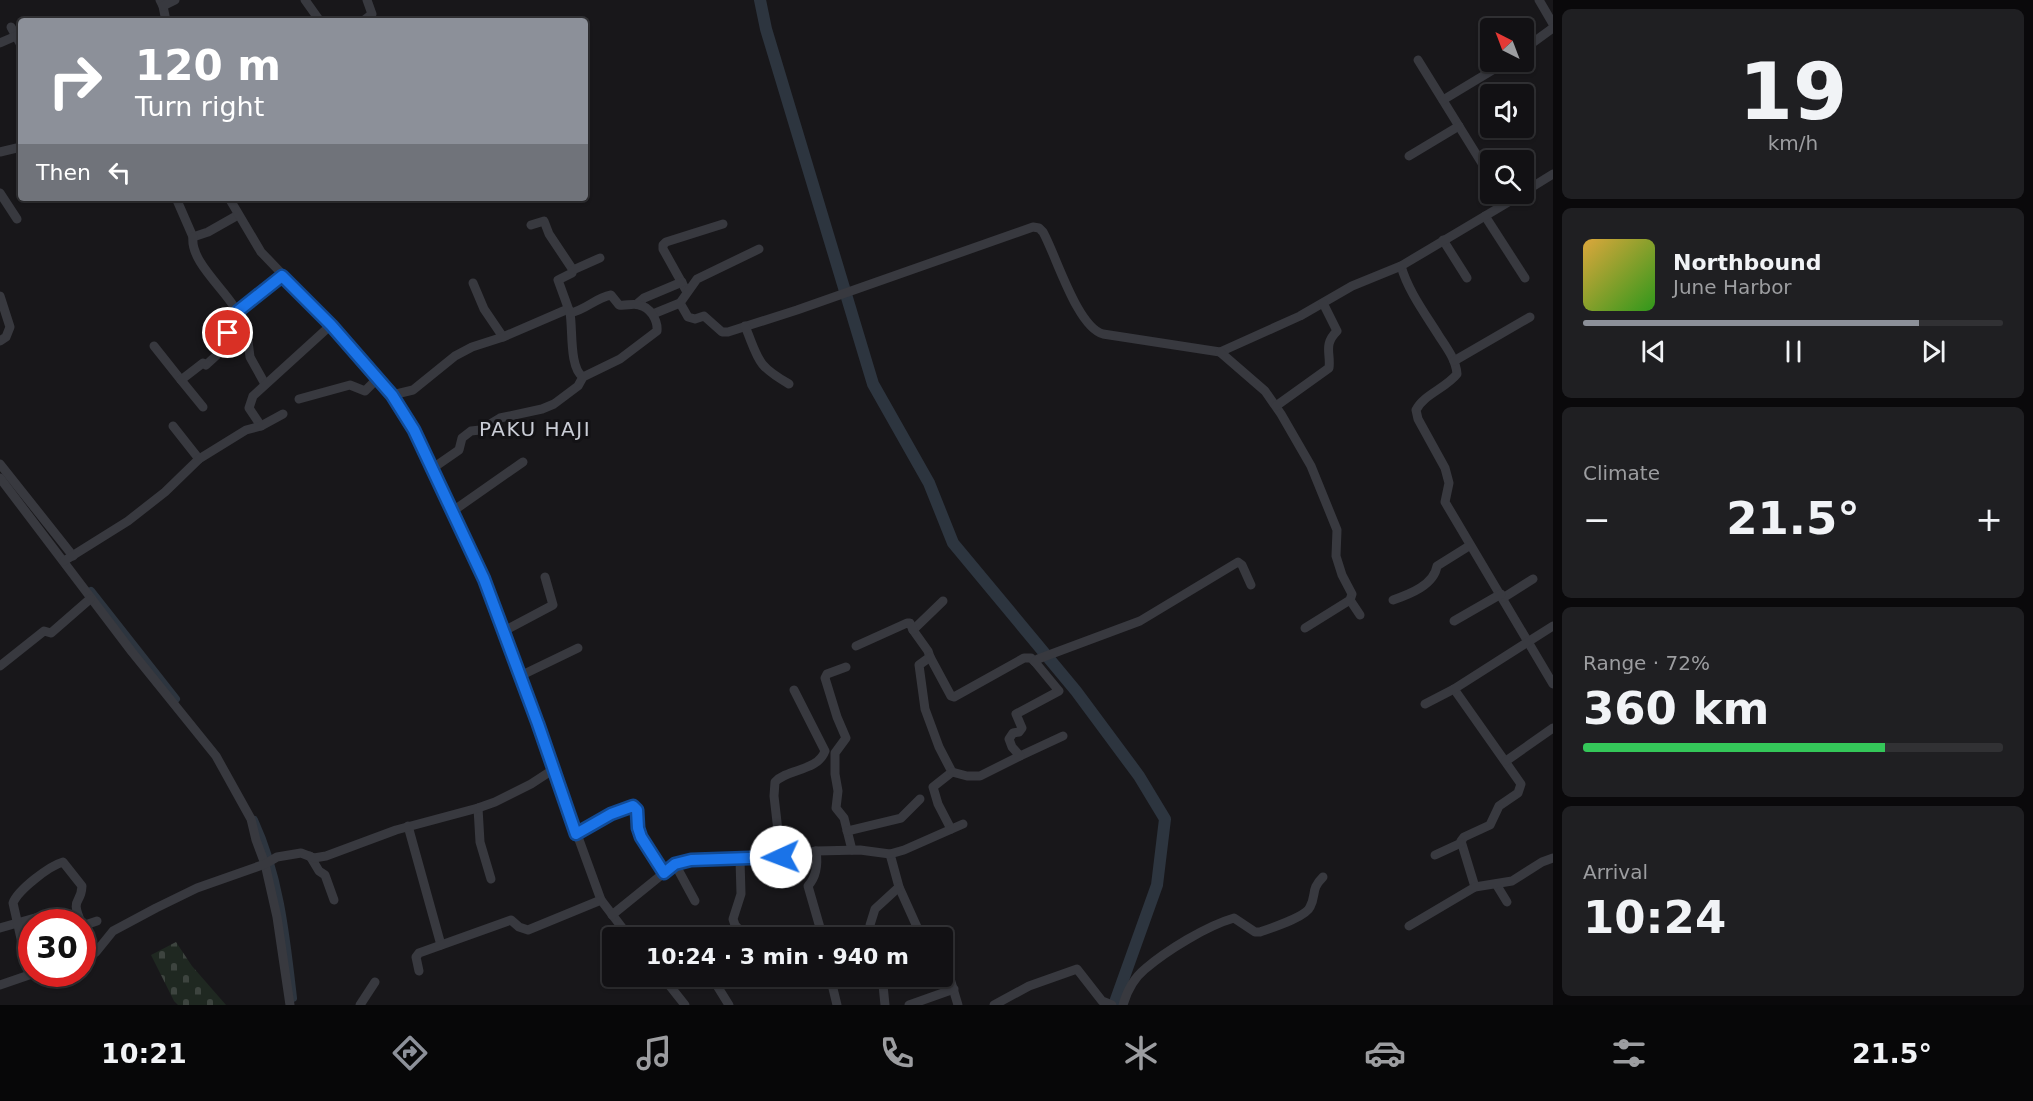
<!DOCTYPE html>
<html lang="en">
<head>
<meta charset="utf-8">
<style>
	:root { --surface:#121114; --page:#1f1f22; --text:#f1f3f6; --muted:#9c9da0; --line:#313134; --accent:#8c9099 }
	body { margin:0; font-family:"DejaVu Sans",sans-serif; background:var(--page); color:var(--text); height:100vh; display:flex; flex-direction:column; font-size:22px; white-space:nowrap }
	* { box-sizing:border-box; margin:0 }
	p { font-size:20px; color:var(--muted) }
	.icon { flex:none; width:33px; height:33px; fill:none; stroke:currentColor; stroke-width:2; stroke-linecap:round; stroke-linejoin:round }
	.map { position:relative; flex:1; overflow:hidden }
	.drawer { display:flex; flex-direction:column; gap:9px; padding:9px; background:#0a090b; width:480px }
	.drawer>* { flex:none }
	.top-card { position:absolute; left:18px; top:18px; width:570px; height:183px; border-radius:6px; box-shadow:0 2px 4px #0004,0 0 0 2px var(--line); background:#8c9099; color:#fff; overflow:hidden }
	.needle { width:39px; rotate:318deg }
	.controls { position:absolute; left:1480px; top:18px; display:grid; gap:12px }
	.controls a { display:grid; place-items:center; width:54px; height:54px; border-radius:6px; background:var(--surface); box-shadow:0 2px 4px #0004,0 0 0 2px var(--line); font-size:30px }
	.speed { position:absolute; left:18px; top:909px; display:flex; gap:12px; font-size:30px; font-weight:700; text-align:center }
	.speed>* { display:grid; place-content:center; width:78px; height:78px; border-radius:50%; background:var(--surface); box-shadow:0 2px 4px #0004,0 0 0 2px var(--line); line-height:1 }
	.speed .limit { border:9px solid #d22; background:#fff; color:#111 }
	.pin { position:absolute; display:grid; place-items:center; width:51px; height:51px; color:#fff; margin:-26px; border:3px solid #fff; border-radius:50%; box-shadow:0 2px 6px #0007 }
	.me { position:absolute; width:66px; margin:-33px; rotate:268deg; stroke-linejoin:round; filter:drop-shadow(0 0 4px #0008) }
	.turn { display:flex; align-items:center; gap:21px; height:126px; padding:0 18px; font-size:27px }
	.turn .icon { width:78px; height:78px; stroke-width:2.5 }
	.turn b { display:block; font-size:42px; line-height:51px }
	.then { display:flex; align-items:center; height:57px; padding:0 18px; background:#0003; gap:12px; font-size:22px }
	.big { font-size:45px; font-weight:700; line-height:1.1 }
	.drawer .tile { flex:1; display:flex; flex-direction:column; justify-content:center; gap:9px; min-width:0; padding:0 21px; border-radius:9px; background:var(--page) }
	.drawer .dial { align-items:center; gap:0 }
	.dial b { font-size:78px; line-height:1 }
	.song { display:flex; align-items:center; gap:18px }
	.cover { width:72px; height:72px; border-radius:9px; background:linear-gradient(135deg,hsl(40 70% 55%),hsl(110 70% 35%)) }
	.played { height:6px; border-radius:3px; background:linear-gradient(90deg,var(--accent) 80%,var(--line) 80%) }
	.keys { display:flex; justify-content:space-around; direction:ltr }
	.heat { display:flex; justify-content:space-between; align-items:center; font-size:33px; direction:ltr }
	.charge { height:9px; border-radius:4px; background:linear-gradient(90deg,#34c759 72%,var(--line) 0) }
	.trip { position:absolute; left:602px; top:927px; width:351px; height:60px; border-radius:6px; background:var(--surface); box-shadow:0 2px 4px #0004,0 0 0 2px var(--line); font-weight:700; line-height:60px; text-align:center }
	.menu { display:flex; height:96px; justify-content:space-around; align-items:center; background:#070708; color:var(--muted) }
	.menu .icon { width:42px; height:42px }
	.menu .on { color:var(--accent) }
	.menu b { font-size:27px; color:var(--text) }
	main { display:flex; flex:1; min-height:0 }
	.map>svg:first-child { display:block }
	.cemetery { fill:url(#cemetery-stones) }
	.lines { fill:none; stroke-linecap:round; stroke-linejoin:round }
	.canal { stroke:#2d353f; stroke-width:8 }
	.river { stroke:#2d353f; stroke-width:12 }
	.minor { stroke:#38393f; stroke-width:9 }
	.route-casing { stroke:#114b97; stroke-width:15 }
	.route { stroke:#1a73e8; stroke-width:10 }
	.labels { text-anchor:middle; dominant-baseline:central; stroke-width:6; stroke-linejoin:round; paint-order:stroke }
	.quarter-label { font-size:20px; letter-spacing:1.5px; fill:#cacdd6; stroke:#131215 }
</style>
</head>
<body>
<main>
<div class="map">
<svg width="1553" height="1005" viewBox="0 0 1553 1005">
	<defs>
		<pattern id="cemetery-stones" width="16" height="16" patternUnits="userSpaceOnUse" patternTransform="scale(1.5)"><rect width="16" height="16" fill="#1f2821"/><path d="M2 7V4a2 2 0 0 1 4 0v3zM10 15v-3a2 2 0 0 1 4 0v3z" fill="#3d443f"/></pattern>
	</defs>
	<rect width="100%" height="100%" fill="#18171a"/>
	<!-- cemetery -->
	<polygon class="cemetery" points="176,942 192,966 226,1005 178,1005 174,1001 151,955"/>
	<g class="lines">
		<!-- canal -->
		<g class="canal">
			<polyline points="91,591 176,699"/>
			<path d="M254,820c26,56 32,117 39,178"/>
		</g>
		<!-- river -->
		<polyline class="river" points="760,0 766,29 873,384 929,483 953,543 1076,691 1139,776 1165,819 1157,885 1114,1005"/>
		<!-- minor -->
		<g class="minor">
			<polyline points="160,0 163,6 166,21"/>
			<polyline points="305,0 320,21"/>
			<polyline points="1539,0 1553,24"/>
			<polyline points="163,6 175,0"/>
			<polyline points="363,21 372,14 367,0"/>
			<polyline points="11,27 21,45"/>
			<polyline points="0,43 16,36"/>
			<polyline points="1524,49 1553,28"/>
			<polyline points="1418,60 1483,165"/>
			<polyline points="1443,100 1506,62"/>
			<polyline points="0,152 21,147"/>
			<polyline points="1409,156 1459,126"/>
			<polyline points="1524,192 1553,174"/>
			<polyline points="0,193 17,219"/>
			<polyline points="176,198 193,237 208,232 238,215"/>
			<polyline points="229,198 261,252 331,325 392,395 414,430 484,579 601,900 630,938"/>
			<polyline points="1485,216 1525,278"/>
			<polyline points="531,225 544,221 549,234 573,270"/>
			<path d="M193,237c-4,30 51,66 45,85l10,19 2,16 15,27"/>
			<polyline points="1443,240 1467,278"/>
			<path d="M1401,266c7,25 25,49 38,70 8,12 17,24 18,38 -11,14 -34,21 -41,36l2,9 27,49 4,15 -4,19 108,182"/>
			<polyline points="473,283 484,309 503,337"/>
			<polyline points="687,292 663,249 663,245 666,242 723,224"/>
			<polyline points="0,296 10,327 6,337 0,341"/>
			<path d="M680,303l8,14 7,2 9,-3 18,16h6l69,-22 236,-83 6,1 4,4c13,23 34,95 60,102l117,18 80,-36 52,-30 49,-20 121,-72"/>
			<polyline points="637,304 644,298 682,282"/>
			<polyline points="238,311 282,276"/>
			<path d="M570,313c3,16 -1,55 13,64"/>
			<polyline points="653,314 680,303 697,279 759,249"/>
			<path d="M745,326c14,34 11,39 44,58"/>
			<polyline points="154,346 181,380"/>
			<polyline points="1220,352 1265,391 1281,414 1311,466 1337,530 1336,556 1342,575 1352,594 1350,600 1360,615"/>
			<polyline points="1454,361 1530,317"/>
			<polyline points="392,395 413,390 455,356 472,347 503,337 568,309"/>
			<polyline points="299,399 350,385 365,391 377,379"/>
			<path d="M1276,406l53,-38c2,-15 -6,-23 8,-37l-14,-28"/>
			<path d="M203,407l-22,-27 22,-17 3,2 12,-11 -4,-7c3,-9 17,-17 24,-25"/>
			<polyline points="173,426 199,459"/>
			<polyline points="261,426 249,408 253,396 331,325"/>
			<polyline points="0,464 73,556"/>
			<path d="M433,468l26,-18 3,-12 9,-7 9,-1 20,-12 42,-9 12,-5 24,-18 5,-9 37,-18 37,-28c1,-11 -7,-24 -18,-26 -6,-2 -13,1 -20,0l-8,-10c-16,3 -25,15 -41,18l-12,-33 14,-7 1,-3 27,-12"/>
			<polyline points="0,478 132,652 216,756 251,819 256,840 265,864 277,917 290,1005"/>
			<polyline points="453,511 523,462"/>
			<polyline points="64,561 128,521 165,492 199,459 246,430 261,426 283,414"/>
			<polyline points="1503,598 1533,579"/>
			<path d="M1393,600c17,-6 41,-15 44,-34l32,-20"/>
			<polyline points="943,601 913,630 928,651 930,657 919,665 925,709 939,747 952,772 933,787 938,804 951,829"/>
			<polyline points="1454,621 1501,594"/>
			<polyline points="1305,628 1350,600"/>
			<polyline points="504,631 553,605 545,577"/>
			<polyline points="856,646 907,623 910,623 913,630"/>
			<polyline points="930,657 951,696 954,697 1024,658 1031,658 1035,662"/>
			<polyline points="0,666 44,631 51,633 90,599"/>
			<polyline points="846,667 827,674 825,678 837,717 846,738 835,753 835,774 838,791 836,808 844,818 852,850"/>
			<polyline points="520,676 578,648"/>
			<polyline points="1454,689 1521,784 1518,793 1499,806 1490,825 1464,837 1461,841 1475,887"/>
			<polyline points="1425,704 1454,689 1553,626"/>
			<polyline points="1020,756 1063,736"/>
			<polyline points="1506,761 1553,728"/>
			<polyline points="952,772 967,776 980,776 1020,756 1012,747 1009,739 1013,733 1019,732 1022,728 1016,714 1059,691 1035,662 1038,659 1140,621 1238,562 1242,565 1251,585"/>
			<polyline points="478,808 480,842 491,879"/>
			<polyline points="408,826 441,945"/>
			<polyline points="847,831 901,818 920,799"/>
			<path d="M576,834l35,-20 22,-8 4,4c1,7 -1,14 1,20 5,15 16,31 26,43"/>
			<path d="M816,851c2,13 1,25 -8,35l15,52"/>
			<polyline points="890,854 899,887 922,938"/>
			<polyline points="1435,855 1461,843"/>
			<polyline points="310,856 319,871 325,875 334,900"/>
			<path d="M781,857l-7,-61 1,-14c13,-14 42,-10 50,-31l-31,-61"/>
			<polyline points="740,859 741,894 733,919 735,925 747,938"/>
			<polyline points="675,864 695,901"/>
			<polyline points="1496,884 1507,902"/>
			<polyline points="612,915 675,864 691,859 781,857 816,851 860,850 890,854 904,850 963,824"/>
			<polyline points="870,925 875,909 899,887"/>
			<polyline points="82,926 97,921"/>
			<polyline points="1409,926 1475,887 1512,881 1542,862 1553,858"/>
			<polyline points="0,928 42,916 54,922"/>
			<polyline points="723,938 726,938"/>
			<polyline points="942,952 958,1005"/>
			<polyline points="82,963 96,952 113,931 156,908 197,888 265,864 277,857 301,853 314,858 326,856 396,830 478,808 495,802 531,784 554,769"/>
			<polyline points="419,971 416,957 419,953 511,920 519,927 528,930 601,900"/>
			<path d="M29,974l-16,-71c5,-13 36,-37 50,-41l19,24c-1,20 -12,10 -1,36"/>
			<polyline points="662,976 685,1005"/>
			<polyline points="711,976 729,1005"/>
			<polyline points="830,976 837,1005"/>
			<polyline points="0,985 32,974"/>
			<polyline points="883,985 885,1005"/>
			<polyline points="360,1005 375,982"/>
			<polyline points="909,1005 954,989"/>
			<polyline points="994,1005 1029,986 1077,969 1102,1001 1112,1005"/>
			<path d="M1123,1005c4,-14 11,-27 22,-36 21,-18 61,-43 89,-51l21,14h5c11,-4 46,-15 50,-25 7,-13 0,-17 13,-30"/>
		</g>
	</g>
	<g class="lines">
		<defs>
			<path id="route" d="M228,333c6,-7 13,-12 10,-22l44,-35 49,49 61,70 22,35 70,149 54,145 38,110 35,-20 22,-8 4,4 1,18 3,9 23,36 11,-9 16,-4 90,-3"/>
		</defs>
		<!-- route casing -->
		<use href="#route" class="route-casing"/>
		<!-- route -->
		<use href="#route" class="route"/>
	</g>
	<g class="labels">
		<!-- quarter labels -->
		<g class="quarter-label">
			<text x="535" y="429">PAKU HAJI</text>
		</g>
	</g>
</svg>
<div class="controls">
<a><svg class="needle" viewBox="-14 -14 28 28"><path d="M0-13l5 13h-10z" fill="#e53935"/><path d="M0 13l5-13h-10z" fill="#9c9da0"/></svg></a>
<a><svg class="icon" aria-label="sound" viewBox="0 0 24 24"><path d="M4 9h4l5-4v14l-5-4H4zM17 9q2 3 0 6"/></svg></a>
<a><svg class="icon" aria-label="search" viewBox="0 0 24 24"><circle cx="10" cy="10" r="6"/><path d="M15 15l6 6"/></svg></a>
</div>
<div class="speed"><div class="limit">30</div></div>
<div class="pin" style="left:228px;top:333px;background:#d93025"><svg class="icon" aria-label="arrive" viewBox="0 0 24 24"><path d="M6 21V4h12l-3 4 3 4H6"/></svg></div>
<svg class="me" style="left:781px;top:857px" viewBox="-20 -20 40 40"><circle r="19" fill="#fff"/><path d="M0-13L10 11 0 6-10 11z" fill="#1a73e8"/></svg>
<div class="trip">10:24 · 3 min · 940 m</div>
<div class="top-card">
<div class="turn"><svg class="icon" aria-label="right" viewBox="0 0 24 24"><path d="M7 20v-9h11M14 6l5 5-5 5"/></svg><div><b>120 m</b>Turn right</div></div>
<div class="then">Then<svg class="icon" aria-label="left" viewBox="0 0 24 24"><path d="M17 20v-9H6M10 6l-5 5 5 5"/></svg></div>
</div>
</div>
<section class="drawer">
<div class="tile dial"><b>19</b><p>km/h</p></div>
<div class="tile">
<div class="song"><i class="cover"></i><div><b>Northbound</b><p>June Harbor</p></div></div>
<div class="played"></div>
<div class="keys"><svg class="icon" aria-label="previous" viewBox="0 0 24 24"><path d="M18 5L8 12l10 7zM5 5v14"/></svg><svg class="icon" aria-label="pause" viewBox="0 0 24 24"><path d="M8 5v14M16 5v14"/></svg><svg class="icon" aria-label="next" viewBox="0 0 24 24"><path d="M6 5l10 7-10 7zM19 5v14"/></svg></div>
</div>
<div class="tile"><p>Climate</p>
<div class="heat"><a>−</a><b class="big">21.5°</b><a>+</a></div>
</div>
<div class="tile"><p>Range · 72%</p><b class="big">360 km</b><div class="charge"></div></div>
<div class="tile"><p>Arrival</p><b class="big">10:24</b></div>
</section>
</main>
<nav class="menu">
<b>10:21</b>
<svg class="icon on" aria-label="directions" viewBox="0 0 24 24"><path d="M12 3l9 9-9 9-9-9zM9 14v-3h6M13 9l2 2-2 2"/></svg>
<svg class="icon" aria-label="music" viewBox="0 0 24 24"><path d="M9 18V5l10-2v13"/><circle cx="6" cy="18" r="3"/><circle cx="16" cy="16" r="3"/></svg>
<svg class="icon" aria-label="phone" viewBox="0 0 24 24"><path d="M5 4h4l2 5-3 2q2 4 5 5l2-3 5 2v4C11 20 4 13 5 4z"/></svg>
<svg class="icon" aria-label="climate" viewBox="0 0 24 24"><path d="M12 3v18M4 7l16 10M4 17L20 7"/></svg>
<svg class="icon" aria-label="car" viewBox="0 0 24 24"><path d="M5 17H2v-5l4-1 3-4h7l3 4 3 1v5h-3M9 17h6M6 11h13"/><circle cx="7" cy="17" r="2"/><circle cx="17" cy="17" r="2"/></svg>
<svg class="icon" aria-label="filters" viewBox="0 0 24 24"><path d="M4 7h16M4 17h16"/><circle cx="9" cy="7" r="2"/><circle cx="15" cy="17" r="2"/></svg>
<b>21.5°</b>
</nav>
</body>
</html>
